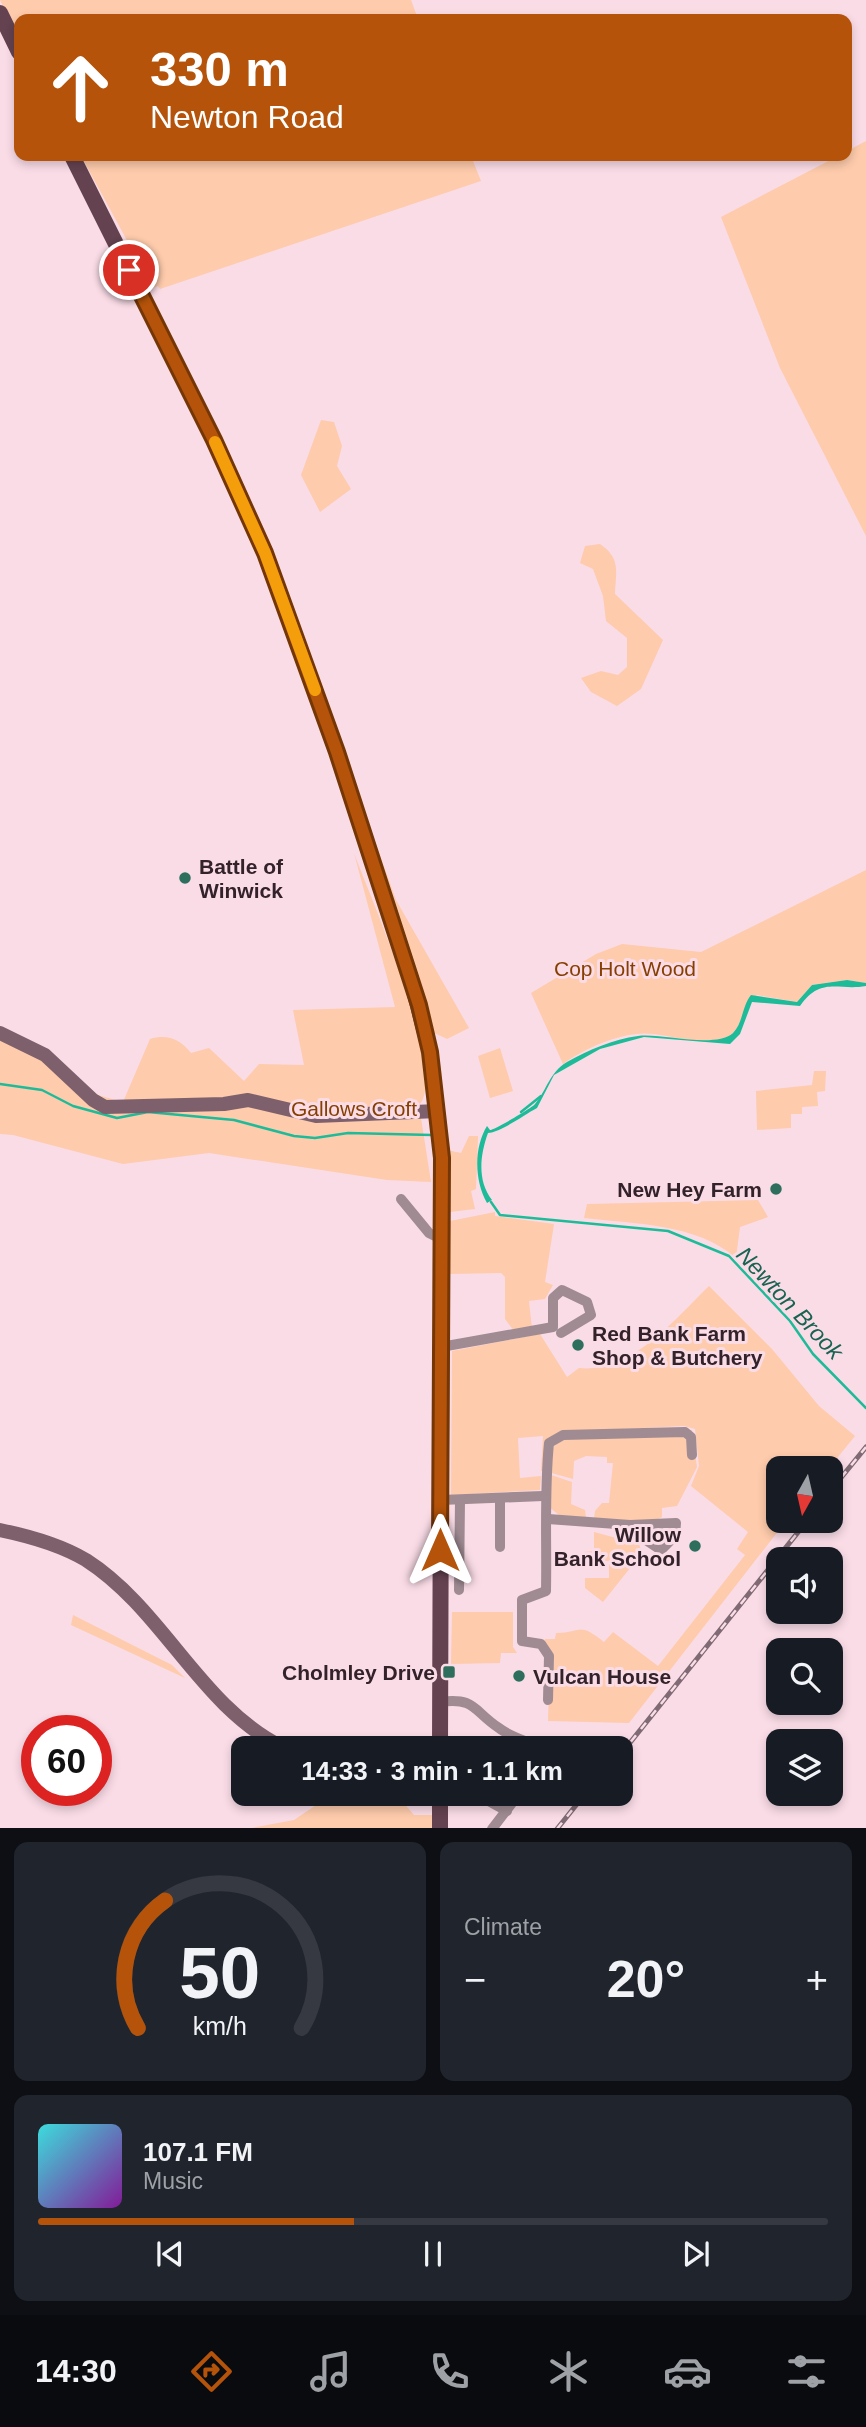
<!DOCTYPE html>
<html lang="en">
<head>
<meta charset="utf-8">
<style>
	:root { --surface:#171b24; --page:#20242c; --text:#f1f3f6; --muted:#9ea1a6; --line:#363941; --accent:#b45309 }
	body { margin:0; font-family:Arial,sans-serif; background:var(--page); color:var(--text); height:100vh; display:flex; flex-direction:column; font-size:26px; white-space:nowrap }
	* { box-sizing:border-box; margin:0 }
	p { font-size:23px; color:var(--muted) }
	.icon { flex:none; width:38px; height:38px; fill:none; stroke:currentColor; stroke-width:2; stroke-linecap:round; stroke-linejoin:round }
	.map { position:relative; height:1828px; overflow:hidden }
	.panel { display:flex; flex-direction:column; gap:14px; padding:14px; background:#0d0f14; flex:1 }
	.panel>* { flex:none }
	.guide { position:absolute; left:14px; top:14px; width:838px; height:147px; border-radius:14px; box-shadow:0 4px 10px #0003; background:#b45309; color:#fff; overflow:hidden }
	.needle { width:46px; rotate:188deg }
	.fabs { position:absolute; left:766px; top:1456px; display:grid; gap:14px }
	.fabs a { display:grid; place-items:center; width:77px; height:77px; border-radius:14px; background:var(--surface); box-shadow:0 4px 10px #0003; font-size:35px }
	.speed { position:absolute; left:21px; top:1715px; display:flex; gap:14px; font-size:35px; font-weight:700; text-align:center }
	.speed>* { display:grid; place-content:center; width:91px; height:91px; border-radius:50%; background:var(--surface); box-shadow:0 4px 10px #0003; line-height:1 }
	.speed .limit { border:10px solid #d22; background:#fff; color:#111 }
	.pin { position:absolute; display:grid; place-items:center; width:60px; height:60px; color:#fff; margin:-30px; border:4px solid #fff; border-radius:50%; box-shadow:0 2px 7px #0007 }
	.me { position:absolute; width:77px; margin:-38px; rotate:0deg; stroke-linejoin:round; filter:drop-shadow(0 0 5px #0008) }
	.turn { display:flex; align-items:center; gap:24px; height:147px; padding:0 21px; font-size:32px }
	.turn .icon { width:91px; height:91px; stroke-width:2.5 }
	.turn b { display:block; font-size:49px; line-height:60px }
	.big { font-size:52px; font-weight:600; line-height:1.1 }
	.panel .tile { flex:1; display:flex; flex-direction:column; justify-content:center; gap:10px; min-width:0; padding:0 24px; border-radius:14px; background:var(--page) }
	.panel .dial { align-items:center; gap:0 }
	.dial svg { height:182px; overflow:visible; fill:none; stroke:var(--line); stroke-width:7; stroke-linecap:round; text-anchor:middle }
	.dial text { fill:var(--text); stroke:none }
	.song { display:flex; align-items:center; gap:21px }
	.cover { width:84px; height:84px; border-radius:10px; background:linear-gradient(135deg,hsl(180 70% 55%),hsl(290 70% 35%)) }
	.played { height:7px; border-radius:4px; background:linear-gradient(90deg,var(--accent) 40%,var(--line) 40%) }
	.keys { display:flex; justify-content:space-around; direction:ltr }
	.heat { display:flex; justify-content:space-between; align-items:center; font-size:38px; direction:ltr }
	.panel .tiles { flex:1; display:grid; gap:14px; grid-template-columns:1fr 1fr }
	.tile:last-child { grid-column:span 2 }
	.trip { position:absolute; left:231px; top:1736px; width:402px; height:70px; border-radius:14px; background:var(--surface); box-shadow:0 4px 10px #0003; font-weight:600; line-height:70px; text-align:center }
	.menu { display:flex; height:112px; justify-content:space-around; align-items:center; background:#090b0e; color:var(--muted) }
	.menu .icon { width:49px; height:49px }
	.menu .active { color:var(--accent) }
	.menu b { font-size:32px; color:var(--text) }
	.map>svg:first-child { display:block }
	.green { fill:#fecbac }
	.water { fill:#1ebb99 }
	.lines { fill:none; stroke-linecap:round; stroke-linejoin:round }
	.stream { stroke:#1ebb99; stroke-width:2.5 }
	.street { stroke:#a08b93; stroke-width:10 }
	.secondary { stroke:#7d606c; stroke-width:14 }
	.primary { stroke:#644250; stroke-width:16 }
	.rail-casing { stroke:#806a73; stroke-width:5 }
	.rail { stroke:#fadce7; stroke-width:2.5; stroke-dasharray:8; stroke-linecap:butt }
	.route-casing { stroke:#753606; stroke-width:18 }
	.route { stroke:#b45309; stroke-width:12 }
	.slow { stroke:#f59e0b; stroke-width:12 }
	.poi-dot { fill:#2e6e5d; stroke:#fadce7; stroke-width:2.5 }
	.labels { text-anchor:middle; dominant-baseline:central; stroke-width:6; stroke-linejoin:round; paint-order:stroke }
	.poi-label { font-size:21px; font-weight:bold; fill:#332229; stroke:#fadce7; text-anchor:start }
	.park-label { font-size:21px; fill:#863f00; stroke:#fadce7 }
	.water-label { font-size:23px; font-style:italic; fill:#186351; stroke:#fadce7 }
</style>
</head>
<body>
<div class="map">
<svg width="866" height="1829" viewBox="0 0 866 1829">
	<rect width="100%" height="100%" fill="#fadce7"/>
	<!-- green -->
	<g class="green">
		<polygon points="0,0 411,0 418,19 19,19 19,40"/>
		<polygon points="866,141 866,536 780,368 721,217 838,156 847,156 847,151"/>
		<polygon points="81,156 471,156 481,181 160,289 158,286 153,288"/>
		<polygon points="321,420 334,422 342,446 337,466 351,489 320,512 301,475"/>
		<path d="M600,544c21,14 16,28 15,50l48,46 -22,49 -24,17 -26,-14 -10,-14 20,-7 17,4 9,-8v-29l-21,-17 -3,-25 -10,-27 -13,-6 5,-17z"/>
		<polygon points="377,847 396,900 469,1028 447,1039 430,1031 374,848"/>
		<path d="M354,853c15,41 95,222 65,252l12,77 -44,-2 -178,-27 -86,11 -110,-29 -13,-1v-96l58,29 22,23 43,12 27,-63c17,-5 30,0 41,14l18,-5 35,33 15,-17 45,1 -11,-55 102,-3z"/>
		<path d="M866,870v113l-19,-3 -35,5 -15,17 -40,-7c-17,12 -13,38 -35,44 -21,7 -47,-3 -69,-5 -28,-4 -68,14 -90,30l-32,-71 65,-39 26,-10 79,8z"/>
		<polygon points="500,1048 513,1091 490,1098 478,1056"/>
		<polygon points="814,1071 826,1071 825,1091 817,1092 818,1106 802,1107 802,1114 791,1114 791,1128 757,1130 756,1091 812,1085"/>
		<polygon points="469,1136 478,1136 476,1189 471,1191 475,1209 450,1212 447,1150 461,1153"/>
		<path d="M758,1200l10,17 -28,10 -4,31c-40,-35 -102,-34 -152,-40l3,-14z"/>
		<polygon points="495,1212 495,1216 554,1224 545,1282 553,1285 545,1299 529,1301 532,1329 514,1331 505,1319 505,1277 501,1273 450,1274 450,1221"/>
		<path d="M709,1286l63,63 47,57 36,30 -26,32h-50v53h7l-157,202 -81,-2 2,-67 -7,-1 2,-14h10l1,-6c27,0 21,-12 48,9l9,-10 45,34 87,-111 -8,-6 11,-17 -57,-46 8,-20 -4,-37 -11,-3 -125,6 -10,6 -5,33h-3l2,-35 -25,2 2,40 21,-2 -1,14 -89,5 1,-144 88,-17 27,43 12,-9c52,6 96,-49 130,-82z"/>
		<path d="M692,1430l5,37 -20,39 -15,2v9l-6,3 -60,2 -2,-3 1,-8 7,-8h7l4,-40h-6v-6l-21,-1 -12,5 -1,18 -25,-7c1,-8 2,-21 7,-27 17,-18 110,-14 137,-15z"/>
		<polygon points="548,1474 572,1482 571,1504 585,1510 586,1518 559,1515 549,1507"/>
		<polygon points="594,1532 639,1544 642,1553 603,1602 585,1588 585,1578 609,1578 609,1561 587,1561 583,1556 583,1552 594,1551"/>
		<polygon points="452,1612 513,1612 513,1647 517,1653 501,1653 500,1663 451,1664"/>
		<polygon points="73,1615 172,1665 185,1678 71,1625"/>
		<polygon points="355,1794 396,1794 414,1815 432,1815 432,1828 246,1829 294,1820 322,1801"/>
	</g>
	<!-- water -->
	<path class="water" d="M847,980l19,3v3c-28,5 -45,-10 -66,20l-48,-4 -12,32 -10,10 -86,-7 -44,12 -46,26 -17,33c-13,7 -36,24 -49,25 -8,22 -11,48 4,67l-5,3c-13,-23 -13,-56 0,-77l3,4c4,0 42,-22 45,-26 13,-16 14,-31 32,-42 22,-12 46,-23 71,-26 24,-3 77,13 95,-3 10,-10 9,-27 18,-38l46,7 15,-17z"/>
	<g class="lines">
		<!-- stream -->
		<g class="stream">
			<polyline points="0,1084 42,1090 73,1106 117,1118 148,1112 234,1120 294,1136 315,1138 348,1133 432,1135"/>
			<polyline points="521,1112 541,1096"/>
			<polyline points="491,1202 500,1215 668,1231 729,1256 790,1321 813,1354 866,1408"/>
		</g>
		<!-- street -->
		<g class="street">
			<polyline points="401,1199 429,1233 441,1239"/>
			<polyline points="441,1347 553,1327 553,1298 562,1290 587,1302 591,1315 561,1333"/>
			<polyline points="500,1499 500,1547"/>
			<polyline points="441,1500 543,1496"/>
			<polyline points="548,1519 630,1525 676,1523 675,1536 661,1550 634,1532 630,1525"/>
			<polyline points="459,1590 460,1500"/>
			<path d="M548,1700l1,-44 -8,-12 -19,-3v-41l24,-9c1,-50 -2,-98 3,-148l14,-8 122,-3 6,5 1,18"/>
			<path d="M440,1702c36,-5 33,9 59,26 9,7 21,11 31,15l3,5"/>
			<polyline points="476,1794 507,1811"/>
			<polyline points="492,1829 519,1794"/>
		</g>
		<!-- secondary -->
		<g class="secondary">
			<polyline points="0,1033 45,1055 93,1100 105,1107 224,1104 248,1100 316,1116 438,1111"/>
			<path d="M0,1530c29,6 61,15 86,30 78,50 114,147 198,188"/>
		</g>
		<!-- primary -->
		<g class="primary">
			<polyline points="0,13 19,52"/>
			<polyline points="72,156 214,440 265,553 337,752 411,979 430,1052 442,1158 440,1748"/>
			<polyline points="440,1829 440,1794"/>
		</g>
		<defs>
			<g id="rail">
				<polyline points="831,1490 866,1447"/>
				<polyline points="621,1754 807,1521"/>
				<polyline points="557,1829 585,1794"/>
			</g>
		</defs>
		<!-- rail casing -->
		<use href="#rail" class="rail-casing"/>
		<!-- rail -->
		<use href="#rail" class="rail"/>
	</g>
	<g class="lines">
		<defs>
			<polyline id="route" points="129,270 214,440 265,553 337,752 419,1005 430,1052 442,1158 440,1550"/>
		</defs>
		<!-- route casing -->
		<use href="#route" class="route-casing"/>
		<!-- route -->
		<use href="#route" class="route"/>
		<!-- slow -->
		<polyline class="slow" points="215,442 265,553 315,690"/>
	</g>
	<!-- markers -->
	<g class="poi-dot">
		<circle cx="185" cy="878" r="7"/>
		<circle cx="776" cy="1189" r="7"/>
		<circle cx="578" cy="1345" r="7"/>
		<circle cx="695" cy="1546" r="7"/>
		<rect x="442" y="1665" width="14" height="14" rx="3.5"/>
		<circle cx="519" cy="1676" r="7"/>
	</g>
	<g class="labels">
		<!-- poi labels -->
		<g class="poi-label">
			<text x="199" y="866">Battle of<tspan x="199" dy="24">Winwick</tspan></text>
			<text x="762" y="1189" text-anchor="end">New Hey Farm</text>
			<text x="592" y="1333">Red Bank Farm<tspan x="592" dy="24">Shop &amp; Butchery</tspan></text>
			<text x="681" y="1534" text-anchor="end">Willow<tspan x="681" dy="24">Bank School</tspan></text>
			<text x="435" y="1672" text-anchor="end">Cholmley Drive</text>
			<text x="533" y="1676">Vulcan House</text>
		</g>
		<!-- park labels -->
		<g class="park-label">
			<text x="625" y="968">Cop Holt Wood</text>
			<text x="354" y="1108">Gallows Croft</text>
		</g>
		<!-- water labels -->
		<g class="water-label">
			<text transform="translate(790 1303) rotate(47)">Newton Brook</text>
		</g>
	</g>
</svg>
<div class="fabs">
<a><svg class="needle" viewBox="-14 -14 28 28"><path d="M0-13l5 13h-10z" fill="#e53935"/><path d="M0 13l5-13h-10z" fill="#9ea1a6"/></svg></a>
<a><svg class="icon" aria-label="sound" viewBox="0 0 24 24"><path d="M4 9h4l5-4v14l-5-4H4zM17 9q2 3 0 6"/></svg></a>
<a><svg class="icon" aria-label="search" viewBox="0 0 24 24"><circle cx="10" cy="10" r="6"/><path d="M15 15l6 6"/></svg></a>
<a><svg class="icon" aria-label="layers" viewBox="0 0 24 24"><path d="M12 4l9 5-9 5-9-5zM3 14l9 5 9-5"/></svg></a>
</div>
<div class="speed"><div class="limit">60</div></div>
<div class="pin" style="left:129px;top:270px;background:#d93025"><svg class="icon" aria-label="arrive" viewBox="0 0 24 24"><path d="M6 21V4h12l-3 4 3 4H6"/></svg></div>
<svg class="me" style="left:440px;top:1550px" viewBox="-20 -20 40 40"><path d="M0-17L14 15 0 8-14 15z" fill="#b45309" stroke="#fff" stroke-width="4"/></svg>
<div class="trip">14:33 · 3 min · 1.1 km</div>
<div class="guide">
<div class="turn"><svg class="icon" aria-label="ahead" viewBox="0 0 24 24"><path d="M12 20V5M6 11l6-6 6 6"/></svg><div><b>330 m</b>Newton Road</div></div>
</div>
</div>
<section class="panel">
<div class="tiles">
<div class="tile dial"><svg viewBox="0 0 100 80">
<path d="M14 69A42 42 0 1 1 86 69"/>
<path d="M14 69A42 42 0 0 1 26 13" stroke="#b45309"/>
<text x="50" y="56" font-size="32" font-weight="700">50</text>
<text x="50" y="72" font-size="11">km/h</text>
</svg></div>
<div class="tile"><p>Climate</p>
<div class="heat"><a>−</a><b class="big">20°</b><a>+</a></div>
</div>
<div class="tile">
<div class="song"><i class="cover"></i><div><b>107.1 FM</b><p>Music</p></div></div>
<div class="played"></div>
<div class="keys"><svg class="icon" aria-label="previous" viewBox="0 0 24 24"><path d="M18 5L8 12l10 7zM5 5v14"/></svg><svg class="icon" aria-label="pause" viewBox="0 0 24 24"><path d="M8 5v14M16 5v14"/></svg><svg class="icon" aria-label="next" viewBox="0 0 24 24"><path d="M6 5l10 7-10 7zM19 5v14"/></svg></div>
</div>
</div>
</section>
<nav class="menu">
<b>14:30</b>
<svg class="icon active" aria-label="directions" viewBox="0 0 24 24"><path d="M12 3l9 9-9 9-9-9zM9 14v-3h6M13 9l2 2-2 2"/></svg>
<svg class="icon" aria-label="music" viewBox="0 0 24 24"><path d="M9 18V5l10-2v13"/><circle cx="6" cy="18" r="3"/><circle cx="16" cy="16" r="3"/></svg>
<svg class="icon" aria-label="phone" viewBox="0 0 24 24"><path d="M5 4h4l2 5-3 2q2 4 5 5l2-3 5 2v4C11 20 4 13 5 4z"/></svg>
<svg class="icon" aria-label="climate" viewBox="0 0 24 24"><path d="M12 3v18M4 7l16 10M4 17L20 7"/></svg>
<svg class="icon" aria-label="car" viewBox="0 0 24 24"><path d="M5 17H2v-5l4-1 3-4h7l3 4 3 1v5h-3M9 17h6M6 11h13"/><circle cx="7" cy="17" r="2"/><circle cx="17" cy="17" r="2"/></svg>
<svg class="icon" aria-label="filters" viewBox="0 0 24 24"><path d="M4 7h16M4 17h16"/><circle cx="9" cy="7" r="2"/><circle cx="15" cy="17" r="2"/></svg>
</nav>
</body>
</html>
